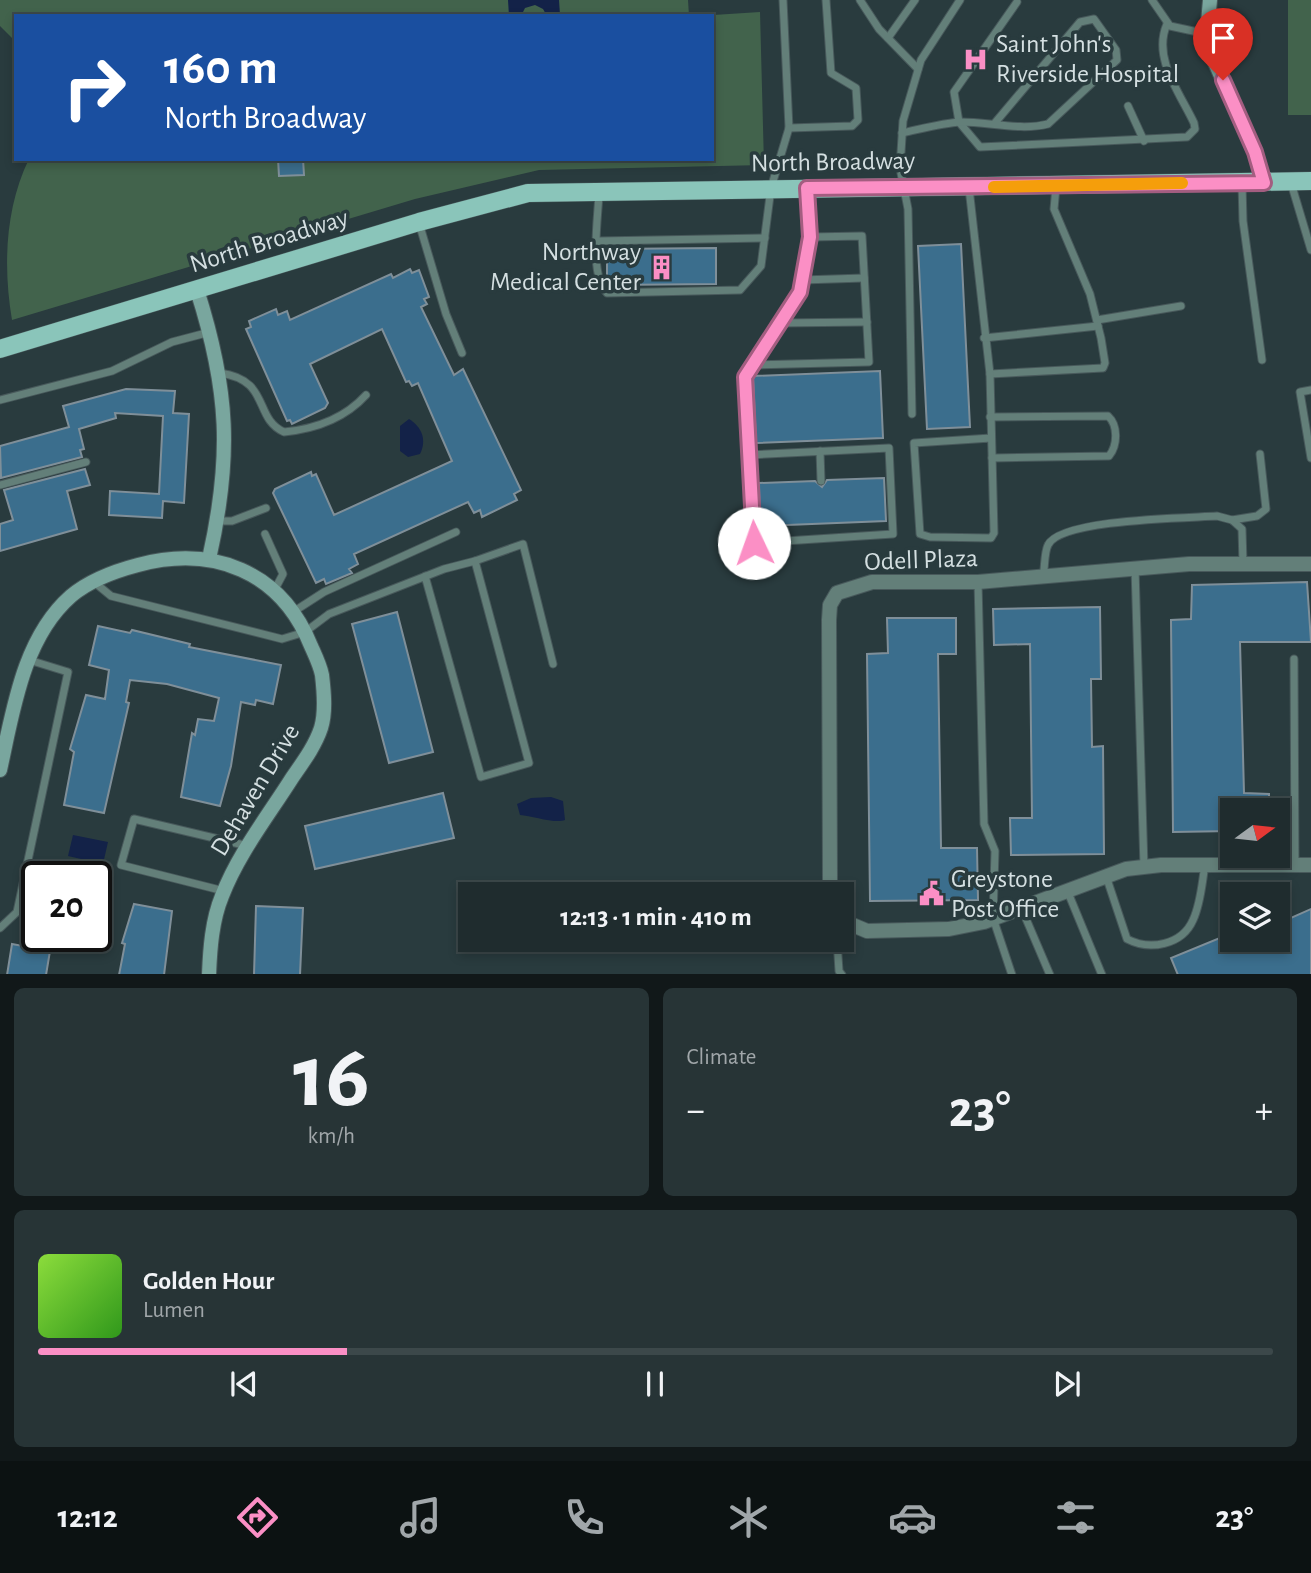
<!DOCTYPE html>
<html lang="en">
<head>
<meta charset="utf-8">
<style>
	:root { --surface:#1f2c2e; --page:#273436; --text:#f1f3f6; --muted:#a1a7aa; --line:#3c484a; --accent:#fb8fc5 }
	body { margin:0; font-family:"Alegreya Sans",sans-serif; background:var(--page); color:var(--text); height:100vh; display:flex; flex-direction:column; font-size:26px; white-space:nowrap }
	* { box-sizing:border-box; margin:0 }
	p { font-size:23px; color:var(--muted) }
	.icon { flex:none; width:38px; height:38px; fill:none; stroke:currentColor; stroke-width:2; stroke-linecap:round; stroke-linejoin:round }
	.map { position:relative; height:974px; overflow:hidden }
	.drawer { display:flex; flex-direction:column; gap:14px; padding:14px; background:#111819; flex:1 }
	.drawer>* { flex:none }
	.banner { position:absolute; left:14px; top:14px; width:700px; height:147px; border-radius:0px; box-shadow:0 4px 10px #0003,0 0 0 2px var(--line); background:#1a4fa0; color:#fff; overflow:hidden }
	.needle { width:46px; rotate:75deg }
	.buttons { position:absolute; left:1220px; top:798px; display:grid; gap:14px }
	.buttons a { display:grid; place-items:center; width:70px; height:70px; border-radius:0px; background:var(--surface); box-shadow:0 4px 10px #0003,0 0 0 2px var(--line); font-size:35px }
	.speed { position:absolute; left:21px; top:861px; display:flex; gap:14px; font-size:35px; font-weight:700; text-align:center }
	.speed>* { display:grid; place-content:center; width:91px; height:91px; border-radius:50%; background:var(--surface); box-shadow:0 4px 10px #0003,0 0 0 2px var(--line); line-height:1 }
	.speed .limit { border:4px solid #111; border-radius:10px; background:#fff; color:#111 }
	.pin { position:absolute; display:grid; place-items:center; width:60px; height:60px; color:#fff; margin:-72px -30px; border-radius:50% 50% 50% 0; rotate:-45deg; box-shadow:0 0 7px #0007 }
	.pin .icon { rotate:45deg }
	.me { position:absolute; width:77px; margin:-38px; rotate:357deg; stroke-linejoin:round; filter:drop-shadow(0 0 5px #0008) }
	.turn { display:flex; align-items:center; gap:24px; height:147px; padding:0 35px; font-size:32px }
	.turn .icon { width:91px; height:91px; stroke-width:2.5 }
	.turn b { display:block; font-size:49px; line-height:60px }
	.big { font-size:52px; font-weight:600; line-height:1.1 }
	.drawer .card { flex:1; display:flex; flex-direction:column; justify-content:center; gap:10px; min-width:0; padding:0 24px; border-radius:10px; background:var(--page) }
	.drawer .dial { align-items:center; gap:0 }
	.dial b { font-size:91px; line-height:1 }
	.song { display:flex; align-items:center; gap:21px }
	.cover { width:84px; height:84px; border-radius:10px; background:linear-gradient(135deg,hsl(90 70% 55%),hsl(110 70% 35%)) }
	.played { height:7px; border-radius:4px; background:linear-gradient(90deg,var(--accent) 25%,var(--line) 25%) }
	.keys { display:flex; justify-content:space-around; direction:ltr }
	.heat { display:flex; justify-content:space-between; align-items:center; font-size:38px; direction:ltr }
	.drawer .tiles { flex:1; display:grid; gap:14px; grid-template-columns:1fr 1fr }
	.card:last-child { grid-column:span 2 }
	.trip { position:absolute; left:458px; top:882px; width:396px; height:70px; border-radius:0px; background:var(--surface); box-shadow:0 4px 10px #0003,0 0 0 2px var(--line); font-weight:600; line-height:70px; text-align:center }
	.tabs { display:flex; height:112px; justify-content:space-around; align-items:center; background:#0c1212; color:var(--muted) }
	.tabs .icon { width:49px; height:49px }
	.tabs .active { color:var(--accent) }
	.tabs b { font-size:32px; color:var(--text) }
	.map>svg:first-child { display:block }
	.green { fill:#42634c }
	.water { fill:#132248 }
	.building { fill:#3b6e8d; stroke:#7f8f99; stroke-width:2 }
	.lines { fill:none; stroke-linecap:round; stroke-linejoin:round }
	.lane-casing { stroke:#48595b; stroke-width:9 }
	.street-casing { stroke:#48595b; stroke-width:16 }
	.secondary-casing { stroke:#48595b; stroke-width:16 }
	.primary-casing { stroke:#48595b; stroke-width:19 }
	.lane { stroke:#637f79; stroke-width:7 }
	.street { stroke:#637f79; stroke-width:14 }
	.secondary { stroke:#79a69e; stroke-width:14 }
	.primary { stroke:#8ac5ba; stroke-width:18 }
	.route-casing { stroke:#a35d80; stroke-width:18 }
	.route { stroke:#fb8fc5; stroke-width:12 }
	.slow { stroke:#f59e0b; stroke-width:12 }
	.labels { text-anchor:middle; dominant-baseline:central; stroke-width:7; stroke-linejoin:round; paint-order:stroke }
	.poi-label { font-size:26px; fill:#d4dfe1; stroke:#293b3e; text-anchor:start }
	.street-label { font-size:26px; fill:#d4dfe1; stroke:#293b3e }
</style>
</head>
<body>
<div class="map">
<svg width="1311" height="975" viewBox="0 0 1311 975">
	<rect width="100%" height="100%" fill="#293b3e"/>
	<!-- green -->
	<g class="green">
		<polygon points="0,0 688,0 689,16 16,16 16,42 0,26"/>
		<rect x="1288" y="0" width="23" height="115"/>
		<path d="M760,12l4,153 -225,5 -124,29 -403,121c-9,-53 -7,-112 17,-161h683v-143h-14z"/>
	</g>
	<!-- water -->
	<g class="water">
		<polygon points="508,0 559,0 560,15 547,16 543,9 535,5 525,8 521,16 509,16"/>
		<path d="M409,419c13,8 18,21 11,35l-12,3 -8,-6v-25z"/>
		<path d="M551,797l12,4 2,19c-9,4 -33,-4 -45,-5l-3,-11 14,-6z"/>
		<polygon points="73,835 108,842 103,864 68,856"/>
	</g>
	<!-- building -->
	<g class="building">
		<polygon points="278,159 303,159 304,175 279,176"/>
		<polygon points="961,244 970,427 927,429 918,246"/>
		<polygon points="716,248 716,284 609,285 607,282 607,249"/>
		<polygon points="410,269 412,273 419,270 429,297 424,299 427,304 421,307 454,375 463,369 521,490 514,494 517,500 482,517 480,510 474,513 468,502 354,554 358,564 349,569 352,573 326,584 324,579 316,583 273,493 275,489 311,472 312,476 316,474 334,515 452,461 418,383 412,386 409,381 406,382 382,329 310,364 328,403 325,408 292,424 290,420 287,421 246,329 251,327 249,321 276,309 278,315 287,311 290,320 391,274 393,278"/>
		<polygon points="880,371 883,438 756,443 753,376"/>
		<polygon points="126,389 175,391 173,413 189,414 184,503 163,501 162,518 109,515 110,491 159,494 163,416 115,413 116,418 79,429 84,449 80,450 82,457 1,478 0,446 69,427 63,406"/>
		<polygon points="85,469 90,485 67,491 77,529 0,551 0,524 13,520 4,490"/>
		<polygon points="884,478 886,521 760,526 759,483 815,481 822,487 827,480"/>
		<polygon points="1307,582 1311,642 1240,642 1244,793 1269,794 1269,810 1232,810 1232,831 1173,832 1171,620 1191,619 1192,585"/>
		<polygon points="1100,607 1101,679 1091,679 1092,747 1103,746 1104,854 1011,855 1010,818 1032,818 1030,644 994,645 993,609"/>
		<polygon points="397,612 433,752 389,763 352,624"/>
		<polygon points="887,618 956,618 956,654 938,654 941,848 977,848 978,900 870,901 867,654 888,653"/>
		<polygon points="98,626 130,633 132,630 190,644 189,647 281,665 273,704 256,700 255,705 241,702 231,766 220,806 181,797 192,733 195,735 198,719 214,721 219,698 167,684 130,680 126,702 129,703 104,813 64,805 74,752 70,749 86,695 105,699 109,670 89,665"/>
		<polygon points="443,793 454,838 315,869 305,826"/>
		<polygon points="134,904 172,911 164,975 119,975 125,944 122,943"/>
		<polygon points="256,906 303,908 300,975 254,975"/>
		<polygon points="1287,909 1291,918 1311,909 1311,975 1178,975 1171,958 1232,933 1232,940 1278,940 1278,913"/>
		<polygon points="12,944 50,951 46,975 7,975"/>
	</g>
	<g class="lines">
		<defs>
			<g id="lane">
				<polyline points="783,0 789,128 852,126 858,120 856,88 831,73 826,0"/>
				<polyline points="860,0 879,29 918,69"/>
				<polyline points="1152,0 1170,26 1207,34"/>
				<path d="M1017,2l-63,90 5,30 21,25 207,-10 8,-8 -1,-6c-14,-30 -42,-65 -27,-99"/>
				<polyline points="888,38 915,0"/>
				<polyline points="1128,106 1144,141"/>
				<path d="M902,133c19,-4 40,-10 59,-11 28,0 60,9 87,2l69,-64 -1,-10 -22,-31 -14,3 -86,102"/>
				<polyline points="1291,183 1311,250"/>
				<polyline points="1242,184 1243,221 1262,360"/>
				<polyline points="969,188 990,374 1103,368 1105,363 1101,338 1090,294 1054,209 1056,187"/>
				<path d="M599,193c-1,26 -10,82 8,100l133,-3 21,-24 10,-78 18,-60"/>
				<polyline points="419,223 446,314 462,353"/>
				<polyline points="598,241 765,238"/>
				<polyline points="802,280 864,278"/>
				<polyline points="1097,320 1181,306"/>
				<polyline points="779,323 867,322"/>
				<polyline points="984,338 1098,326"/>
				<polyline points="753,365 869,362 862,236 810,237"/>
				<path d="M220,373c51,7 33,45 64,59 31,-3 61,-14 82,-37"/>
				<polyline points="990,374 994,533 991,538 930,537 920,534 914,443 991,438"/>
				<polyline points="1311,390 1300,392 1311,458"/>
				<polyline points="0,400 112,371 172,342 210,332"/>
				<polyline points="912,414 908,209 900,168 903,121 921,60 960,0"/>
				<path d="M990,417l118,-1c10,9 10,29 1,40l-117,2"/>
				<polyline points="820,451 821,481"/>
				<polyline points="749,455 889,448 893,534 754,543 745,377 800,292 810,237 807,189"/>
				<polyline points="0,485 86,462"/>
				<polyline points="1232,520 1257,516 1266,509 1260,454"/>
				<polyline points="217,521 232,521 266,508"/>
				<polyline points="265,534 283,574 274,591"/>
				<polyline points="475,561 523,544 553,664"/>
				<polyline points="1135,568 1144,867"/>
				<path d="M1043,577c2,-9 1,-24 5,-32 12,-26 139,-27 169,-29l15,4 10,9 1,34"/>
				<polyline points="94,582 111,596 282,639 305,632 329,614 444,569 475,561 529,763 481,777 425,576"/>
				<polyline points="978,582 984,824 995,851 993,918 1012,975"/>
				<polyline points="293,612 324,592 456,532"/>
				<polyline points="1294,659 1295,865"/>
				<path d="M1106,876l21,63c23,12 55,6 66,-19 8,-17 9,-38 12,-55"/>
				<polyline points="1067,890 1102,975"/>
				<polyline points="224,891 121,865 134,819 248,846"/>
				<polyline points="1021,907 1050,975"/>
				<polyline points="0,928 17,912 68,672 29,660"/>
				<polyline points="837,940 839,971 842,975"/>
			</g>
			<g id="street">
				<polyline points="833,894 830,882 829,620 830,605 837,593 872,582 978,582 1189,564 1311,564"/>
				<polyline points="842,916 848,923 867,931 949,929 984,922 1126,869 1161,865 1311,865"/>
			</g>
			<g id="secondary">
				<polyline points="1210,0 1207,34 1212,56 1255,152 1264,183"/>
				<path d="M197,290c32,100 35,167 12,269"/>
				<path d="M0,770c13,-59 23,-132 71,-174 19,-16 44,-25 67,-31 75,-20 143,6 173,81 4,9 9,19 11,29 2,17 4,37 -1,53 -6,18 -18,34 -29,50 -24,38 -54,76 -70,118 -10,24 -12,53 -13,79"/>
			</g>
			<polyline id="primary" points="0,349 419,222 528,193 1311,181"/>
		</defs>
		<!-- lane casing -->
		<use href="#lane" class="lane-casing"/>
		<!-- street casing -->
		<use href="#street" class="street-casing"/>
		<!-- secondary casing -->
		<use href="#secondary" class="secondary-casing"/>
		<!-- primary casing -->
		<use href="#primary" class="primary-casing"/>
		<!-- lane -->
		<use href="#lane" class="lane"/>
		<!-- street -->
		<use href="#street" class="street"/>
		<!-- secondary -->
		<use href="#secondary" class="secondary"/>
		<!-- primary -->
		<use href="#primary" class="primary"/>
	</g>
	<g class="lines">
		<defs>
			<polyline id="route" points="754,543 745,377 800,292 810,237 807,188 1264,183 1255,152 1223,80"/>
		</defs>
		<!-- route casing -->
		<use href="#route" class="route-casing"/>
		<!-- route -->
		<use href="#route" class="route"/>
		<!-- slow -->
		<polyline class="slow" points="994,187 1182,183"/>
	</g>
	<!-- icons -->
	<defs>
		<symbol id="hospital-bare" viewBox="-9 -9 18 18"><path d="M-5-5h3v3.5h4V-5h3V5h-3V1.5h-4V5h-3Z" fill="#fb8fc5" stroke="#293b3e" stroke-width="2.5" paint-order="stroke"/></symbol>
		<symbol id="building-bare" viewBox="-9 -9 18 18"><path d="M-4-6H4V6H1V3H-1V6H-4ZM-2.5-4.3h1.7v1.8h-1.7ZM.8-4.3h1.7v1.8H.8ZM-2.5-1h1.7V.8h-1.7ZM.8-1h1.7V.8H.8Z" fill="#fb8fc5" stroke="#293b3e" stroke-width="2.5" paint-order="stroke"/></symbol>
		<symbol id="civic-bare" viewBox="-9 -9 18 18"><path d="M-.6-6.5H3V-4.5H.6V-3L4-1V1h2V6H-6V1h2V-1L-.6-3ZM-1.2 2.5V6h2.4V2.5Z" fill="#fb8fc5" stroke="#293b3e" stroke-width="2.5" paint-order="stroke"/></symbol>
	</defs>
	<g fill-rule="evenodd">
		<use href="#hospital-bare" x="958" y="42" width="35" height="35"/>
		<use href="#building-bare" x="644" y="250" width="35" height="35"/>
		<use href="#civic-bare" x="914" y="876" width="35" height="35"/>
	</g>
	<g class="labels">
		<!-- poi labels -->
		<g class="poi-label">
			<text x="996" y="44">Saint John's<tspan x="996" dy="30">Riverside Hospital</tspan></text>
			<text x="641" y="252" text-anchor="end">Northway<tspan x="641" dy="30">Medical Center</tspan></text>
			<text x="951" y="879">Greystone<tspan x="951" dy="30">Post Office</tspan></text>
		</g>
		<!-- street labels -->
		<g class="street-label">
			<text transform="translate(833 162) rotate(-1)">North Broadway</text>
			<text transform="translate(269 241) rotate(-17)">North Broadway</text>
			<text transform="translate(921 560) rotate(-2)">Odell Plaza</text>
			<text transform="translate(255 790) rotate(-59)">Dehaven Drive</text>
		</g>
	</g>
</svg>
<div class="buttons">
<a><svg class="needle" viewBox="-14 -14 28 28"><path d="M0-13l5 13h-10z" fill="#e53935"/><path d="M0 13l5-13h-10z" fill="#a1a7aa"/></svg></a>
<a><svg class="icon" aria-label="layers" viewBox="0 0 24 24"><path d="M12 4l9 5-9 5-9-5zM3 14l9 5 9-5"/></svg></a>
</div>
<div class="speed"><div class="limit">20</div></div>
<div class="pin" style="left:1223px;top:80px;background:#d93025"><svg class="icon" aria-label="arrive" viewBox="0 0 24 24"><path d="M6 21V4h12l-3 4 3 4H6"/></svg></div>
<svg class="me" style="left:754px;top:543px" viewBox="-20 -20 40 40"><circle r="19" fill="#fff"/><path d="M0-13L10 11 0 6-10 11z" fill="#fb8fc5"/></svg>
<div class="trip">12:13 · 1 min · 410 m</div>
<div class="banner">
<div class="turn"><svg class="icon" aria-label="right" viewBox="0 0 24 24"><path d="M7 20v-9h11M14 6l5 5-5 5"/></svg><div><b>160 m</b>North Broadway</div></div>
</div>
</div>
<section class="drawer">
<div class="tiles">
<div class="card dial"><b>16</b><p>km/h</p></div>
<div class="card"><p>Climate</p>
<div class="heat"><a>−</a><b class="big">23°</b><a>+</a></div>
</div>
<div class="card">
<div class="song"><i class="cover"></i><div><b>Golden Hour</b><p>Lumen</p></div></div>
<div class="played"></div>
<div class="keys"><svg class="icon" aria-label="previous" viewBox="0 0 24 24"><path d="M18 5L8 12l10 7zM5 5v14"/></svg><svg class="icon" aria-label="pause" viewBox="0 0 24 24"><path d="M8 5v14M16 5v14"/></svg><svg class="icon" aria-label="next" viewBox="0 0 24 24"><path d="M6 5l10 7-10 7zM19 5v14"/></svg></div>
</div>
</div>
</section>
<nav class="tabs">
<b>12:12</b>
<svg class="icon active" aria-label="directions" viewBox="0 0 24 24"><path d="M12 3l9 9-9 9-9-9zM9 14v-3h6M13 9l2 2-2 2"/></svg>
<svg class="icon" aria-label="music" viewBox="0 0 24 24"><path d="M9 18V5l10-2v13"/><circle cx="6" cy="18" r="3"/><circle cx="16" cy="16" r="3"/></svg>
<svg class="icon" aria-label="phone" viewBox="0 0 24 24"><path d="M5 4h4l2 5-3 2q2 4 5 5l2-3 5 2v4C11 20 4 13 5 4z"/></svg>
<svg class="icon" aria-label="climate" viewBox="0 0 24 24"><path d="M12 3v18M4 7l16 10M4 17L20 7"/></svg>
<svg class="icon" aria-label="car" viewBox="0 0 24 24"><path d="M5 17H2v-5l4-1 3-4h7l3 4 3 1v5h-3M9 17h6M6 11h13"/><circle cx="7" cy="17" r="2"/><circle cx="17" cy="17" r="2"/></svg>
<svg class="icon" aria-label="filters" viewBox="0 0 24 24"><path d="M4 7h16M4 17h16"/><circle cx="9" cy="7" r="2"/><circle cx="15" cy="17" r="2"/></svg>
<b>23°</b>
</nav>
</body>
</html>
